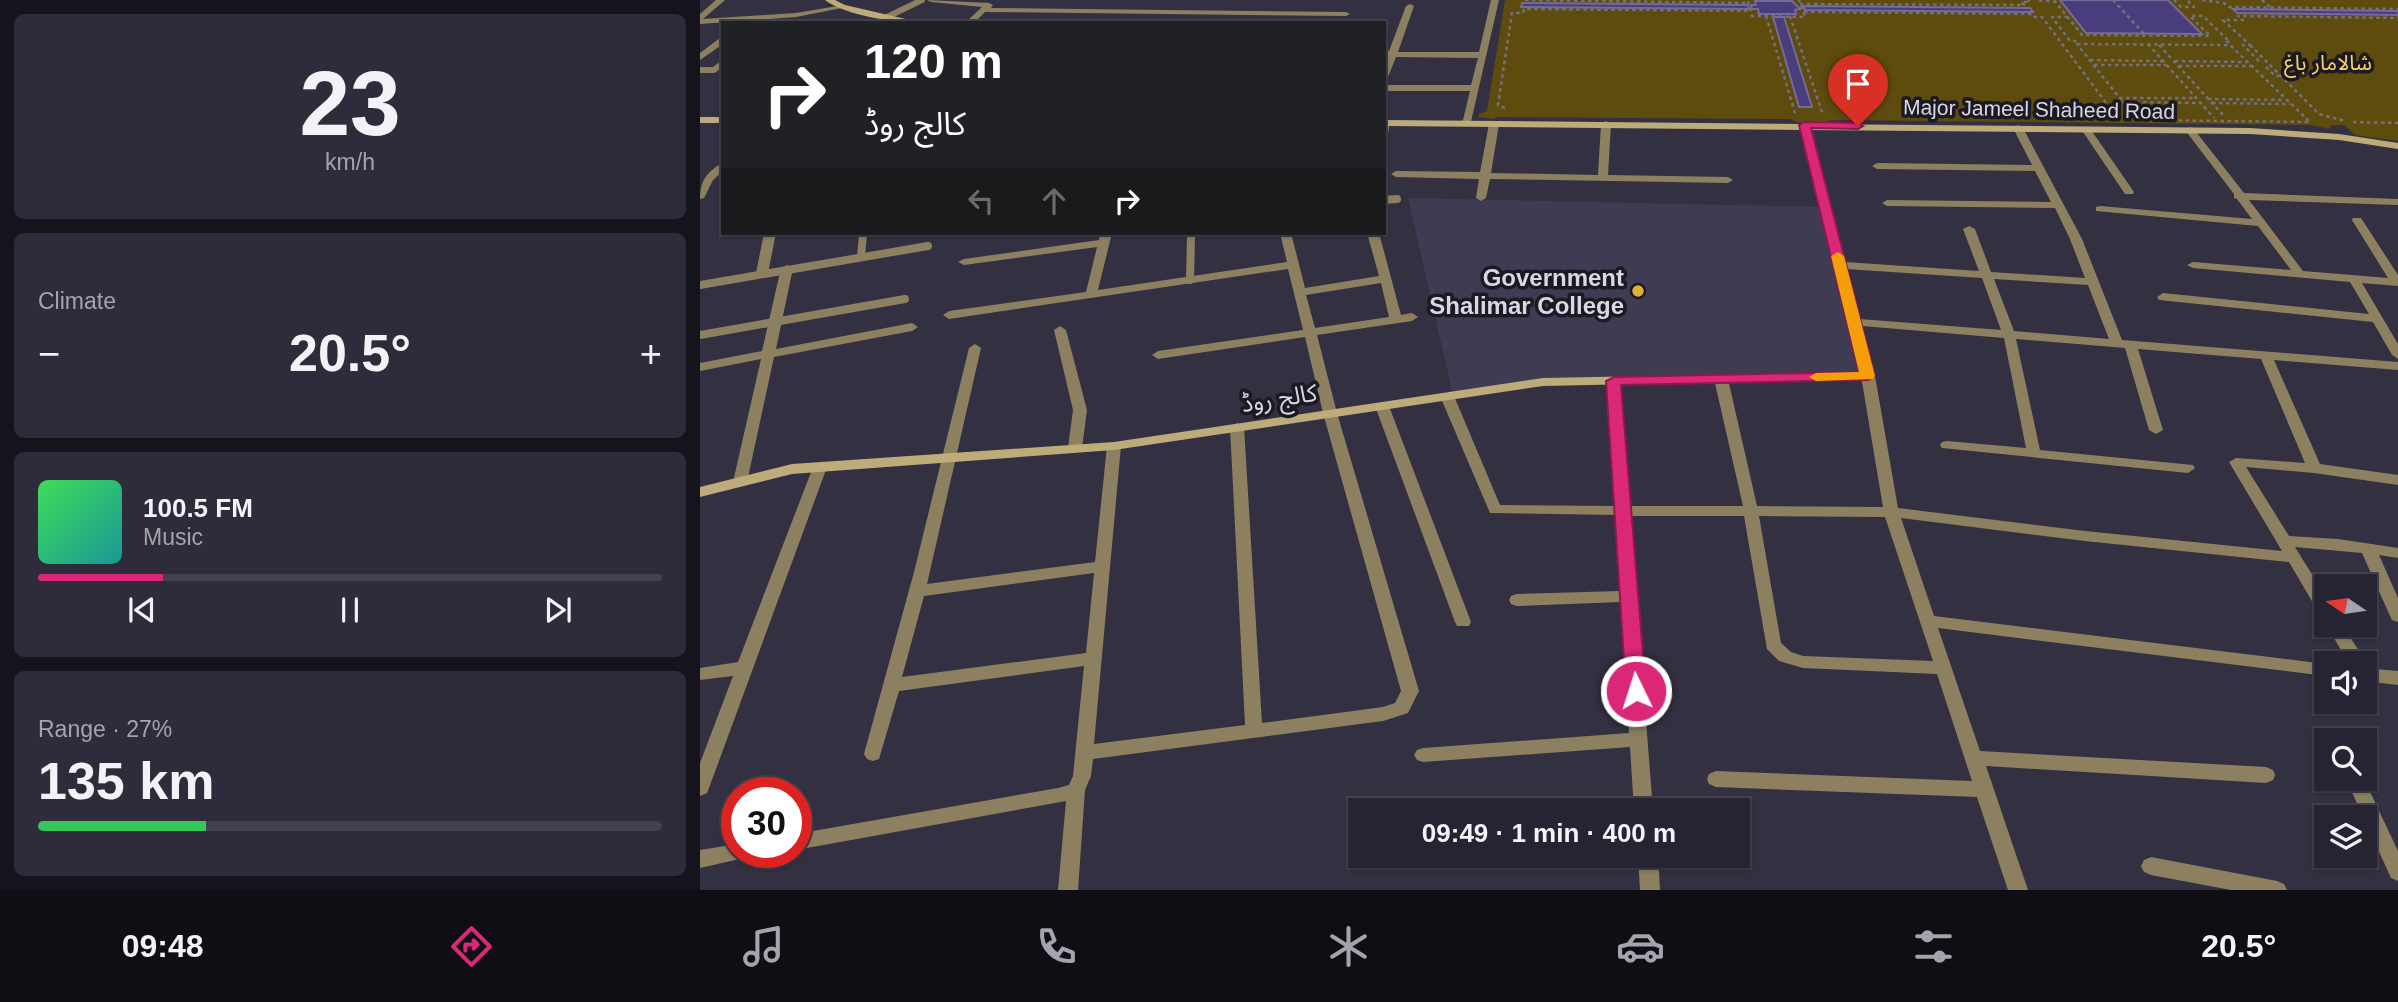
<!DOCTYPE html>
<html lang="en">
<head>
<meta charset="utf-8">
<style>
	:root { --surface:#262432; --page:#2e2c3a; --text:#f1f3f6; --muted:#a4a4ac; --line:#42414d; --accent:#db2777 }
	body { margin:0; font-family:Helvetica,"Noto Sans Arabic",sans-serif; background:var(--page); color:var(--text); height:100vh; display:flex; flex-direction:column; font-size:26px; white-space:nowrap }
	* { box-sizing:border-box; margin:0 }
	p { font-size:23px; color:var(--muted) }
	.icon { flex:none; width:38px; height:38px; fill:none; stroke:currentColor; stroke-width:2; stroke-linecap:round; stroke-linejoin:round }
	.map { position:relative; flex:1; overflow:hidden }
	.side { display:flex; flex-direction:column; gap:14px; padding:14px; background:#15141c; width:700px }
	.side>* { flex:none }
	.top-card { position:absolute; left:21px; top:21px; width:665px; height:214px; border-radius:0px; box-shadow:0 2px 5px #0004,0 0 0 2px var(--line); background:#202124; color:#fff; overflow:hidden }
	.needle { width:46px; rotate:283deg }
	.tools { position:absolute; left:1614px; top:574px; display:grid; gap:14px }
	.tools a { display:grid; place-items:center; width:63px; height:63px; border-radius:0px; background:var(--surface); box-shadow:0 2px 5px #0004,0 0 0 2px var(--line); font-size:35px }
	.speed { position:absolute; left:21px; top:777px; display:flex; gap:14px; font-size:35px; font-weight:700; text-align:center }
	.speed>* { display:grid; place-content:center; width:91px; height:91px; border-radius:50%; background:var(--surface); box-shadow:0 2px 5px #0004,0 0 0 2px var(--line); line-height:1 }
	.speed .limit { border:10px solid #d22; background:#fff; color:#111 }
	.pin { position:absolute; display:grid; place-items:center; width:60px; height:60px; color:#fff; margin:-72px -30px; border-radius:50% 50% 50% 0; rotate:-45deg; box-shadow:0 0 7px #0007 }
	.pin .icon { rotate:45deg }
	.me { position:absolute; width:77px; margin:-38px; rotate:356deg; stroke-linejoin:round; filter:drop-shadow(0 0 5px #0008) }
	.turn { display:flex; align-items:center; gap:24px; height:147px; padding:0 28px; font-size:32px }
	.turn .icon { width:91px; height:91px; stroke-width:2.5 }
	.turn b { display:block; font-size:49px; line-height:60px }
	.lanes { display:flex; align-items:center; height:66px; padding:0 28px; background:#0003; justify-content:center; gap:35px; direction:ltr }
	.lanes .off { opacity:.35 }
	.big { font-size:52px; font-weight:700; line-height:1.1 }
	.side .card { flex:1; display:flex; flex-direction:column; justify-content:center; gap:10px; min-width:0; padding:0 24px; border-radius:10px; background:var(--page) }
	.side .dial { align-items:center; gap:0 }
	.dial b { font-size:91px; line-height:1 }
	.song { display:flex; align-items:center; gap:21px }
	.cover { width:84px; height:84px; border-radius:10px; background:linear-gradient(135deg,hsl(130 70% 55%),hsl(180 70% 35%)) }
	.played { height:7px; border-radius:4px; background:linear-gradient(90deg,var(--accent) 20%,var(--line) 20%) }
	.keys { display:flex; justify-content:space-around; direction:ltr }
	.heat { display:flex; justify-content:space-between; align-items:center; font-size:38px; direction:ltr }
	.charge { height:10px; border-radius:5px; background:linear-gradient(90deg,#34c759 27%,var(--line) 0) }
	.trip { position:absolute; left:648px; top:798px; width:402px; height:70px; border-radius:0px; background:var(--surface); box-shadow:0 2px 5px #0004,0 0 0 2px var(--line); font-weight:700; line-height:70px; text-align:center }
	.dock { display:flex; height:112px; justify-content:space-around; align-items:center; background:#0f0e14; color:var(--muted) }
	.dock .icon { width:49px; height:49px }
	.dock .active { color:var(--accent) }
	.dock b { font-size:32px; color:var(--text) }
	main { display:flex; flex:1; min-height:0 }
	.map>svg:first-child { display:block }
	.built { fill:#3e3b52 }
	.green { fill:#5e4b0e }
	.water { fill:#4a3d7b; stroke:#756b9a; stroke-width:2 }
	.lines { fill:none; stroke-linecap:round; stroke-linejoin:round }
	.path { stroke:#737180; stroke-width:2.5; stroke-dasharray:3.5 3.5; stroke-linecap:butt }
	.lane-far1 { stroke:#8c8061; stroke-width:6 }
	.lane { stroke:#8c8061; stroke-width:8 }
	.street { fill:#8c8061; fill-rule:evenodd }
	.secondary { fill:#beab7a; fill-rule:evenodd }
	.route { fill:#db2777; stroke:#8e194d; stroke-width:2 }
	.slow { fill:#f59e0b }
	.poi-dot { fill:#dcb233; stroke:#1b1a22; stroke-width:2.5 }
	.labels { text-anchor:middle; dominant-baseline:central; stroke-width:7; stroke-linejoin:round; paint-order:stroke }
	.far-park-label { font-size:21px; fill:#f9d268; stroke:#1b1a22 }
	.far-street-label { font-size:21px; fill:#d8d7e3; stroke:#1b1a22 }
	.poi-label { font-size:24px; font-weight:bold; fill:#d8d7e3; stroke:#1b1a22; text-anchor:end }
	.street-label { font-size:24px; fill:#d8d7e3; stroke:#1b1a22 }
</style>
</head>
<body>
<main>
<section class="side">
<div class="card dial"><b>23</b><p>km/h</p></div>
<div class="card"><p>Climate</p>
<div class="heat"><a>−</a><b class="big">20.5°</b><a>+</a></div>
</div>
<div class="card">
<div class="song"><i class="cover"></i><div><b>100.5 FM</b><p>Music</p></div></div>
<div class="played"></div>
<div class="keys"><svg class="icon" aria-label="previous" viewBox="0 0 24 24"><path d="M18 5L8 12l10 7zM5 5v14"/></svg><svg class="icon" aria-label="pause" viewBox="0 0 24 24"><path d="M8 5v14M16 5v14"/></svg><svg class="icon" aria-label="next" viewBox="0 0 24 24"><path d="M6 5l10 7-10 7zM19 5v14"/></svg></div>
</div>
<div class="card"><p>Range · 27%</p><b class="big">135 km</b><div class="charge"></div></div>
</section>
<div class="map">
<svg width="1698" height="890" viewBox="0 0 1698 890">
	<rect width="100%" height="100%" fill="#333042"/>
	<!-- built -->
	<polygon class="built" points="708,198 1125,207 1168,376 843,382 753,395"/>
	<!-- green -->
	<path class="green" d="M805,0h893v141l-43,-6 -11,-10h-12l-3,4 -18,-4 -480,-5c-13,7 -28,5 -41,-1l-292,-2 -6,2 -14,-2 1,-3 8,-3z"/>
	<!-- water -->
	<g class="water">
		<polygon points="1360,0 1468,0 1502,34 1386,33"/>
		<polygon points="1055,1 1092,1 1100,9 1095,10 1096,14 1059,14 1058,9 1052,9 1051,5 1056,5"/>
		<polygon points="822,3 1048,5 1049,9 821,7"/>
		<polygon points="1103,6 1330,8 1333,12 1105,10"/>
		<polygon points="1533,9 1698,11 1698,15 1537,13"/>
		<polygon points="1073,17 1084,17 1112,107 1099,107"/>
	</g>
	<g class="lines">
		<!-- path -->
		<g class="path">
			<polyline points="825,0 1048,3"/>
			<polyline points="1339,0 1355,2"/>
			<polyline points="1354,0 1382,35 1510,36 1490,16 1503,16 1530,42 1525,42"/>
			<polyline points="1413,0 1445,35"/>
			<polyline points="1474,0 1481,7 1494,7 1487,0"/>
			<polyline points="1502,0 1524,3 1529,7 1698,9"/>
			<polyline points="1562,0 1570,7"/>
			<polyline points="1048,1 1052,16 1105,17 1099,0"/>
			<polyline points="1100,4 1324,5 1321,2 1330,2 1328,0"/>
			<polyline points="1104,12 1330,14 1332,17 1342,17 1415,115"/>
			<polyline points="1066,16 1095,113"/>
			<polyline points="1090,16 1123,115"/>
			<polyline points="1368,17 1352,17 1370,41 1380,41"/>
			<polygon points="1377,44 1530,45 1610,122 1437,120"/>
			<polyline points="1448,44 1514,118"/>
			<polyline points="1459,45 1524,116"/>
			<polyline points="1550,45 1619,114 1645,121"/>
			<polyline points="1390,60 1462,61"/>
			<polyline points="1475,61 1546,62"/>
			<polyline points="1559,61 1543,45 1550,45 1523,20 1543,20 1538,16 1698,18"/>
			<polyline points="1394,65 1466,65"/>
			<polyline points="1479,66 1551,66"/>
			<polyline points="1566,67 1575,76 1581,76"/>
			<polyline points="1419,98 1496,98"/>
			<polyline points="1508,99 1585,100"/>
			<polyline points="1422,102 1500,103"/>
			<polyline points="1512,103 1590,104"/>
			<polyline points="805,108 798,105 812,13 823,13 824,9 1050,11"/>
			<polyline points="1653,122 1698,123"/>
		</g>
		<!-- lane-far1 -->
		<g class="lane-far1">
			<polyline points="187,17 222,0"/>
			<polyline points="0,70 14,70 23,63"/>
			<polyline points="684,138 687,123"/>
		</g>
		<!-- lane -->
		<g class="lane">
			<polyline points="684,200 697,199"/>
			<polyline points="161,257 163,233"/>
			<polyline points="490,280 491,236"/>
			<polyline points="0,285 228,246"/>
			<polyline points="0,335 205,299"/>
		</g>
		<!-- street -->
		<g class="street">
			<polygon points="16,0 25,0 3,19 96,13 143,5 147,7 96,17 0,24 0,14"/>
			<polygon points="227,0 289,3 293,5 291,8 646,12 650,14 646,16 285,12 274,23 265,23 282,7 231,2"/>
			<polygon points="791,0 799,0 770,126 762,124 770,91 684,91 684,85 771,85 778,58 696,57 688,77 684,80 684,64 687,57 684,57 684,51 689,51 706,6 710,4 714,6 698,52 779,52"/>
			<polygon points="20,38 23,38 23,44 0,60 0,53"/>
			<polygon points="794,121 799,124 791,173 898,175 901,124 906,121 911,124 908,175 1028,177 1033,180 1028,183 790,179 786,198 781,201 776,198 779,179 696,177 691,174 696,171 780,172 789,124"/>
			<path d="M1104,122l5,3 36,137 134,9 -16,-42 6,-3 6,3 16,43 94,6 -15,-39 -15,-31 -168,-2 -5,-3 5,-3 164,2 -16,-31 -158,-2 -5,-3 5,-3 155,2 -19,-37 5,-3 5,3 59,111 40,101 276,22v8l-124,-10 46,104 78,11v10l-84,-12 -68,-6 43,69 49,3 60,9v10l-19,-3 19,43v24l-6,-2 -2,-4 -28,-63 -67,-6 31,50v20l-6,-2 -31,-53 -204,-21 -184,-23 33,98 392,48v12l-388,-48 42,123 286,16 7,3 2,5 -2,5 -7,3 -280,-17 42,124h-20l-31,-93 -261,-10 -7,-3 -2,-5 2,-5 7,-3 256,10 -35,-107 -134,-6 -24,-7 -12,-12 -23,-133h-114l23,294h-19l-4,-63 -207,15 -6,-2 -3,-5 3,-5 6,-2 206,-15 -8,-131 -104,4 -6,-2 -2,-4 2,-4 6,-2 103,-3 -5,-76 -125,-2 -50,-117 2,-3h10l2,3 46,109 115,1 -9,-125 7,-4 7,4 9,125h114l-29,-127 7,-4 7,4 29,127 126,1 -22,-131 -62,-251zM1146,269l136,9 19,52 -141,-11zM1294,279l94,6 21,54 -95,-8zM1162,326l142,12 22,110 -79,-7 -5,1 -2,3 2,3 246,25 7,-5 -2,-3 -153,-15 -24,-111 109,9 24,82 7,4 7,-4 -25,-81 123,10 44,104 -69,-5 -7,4 53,89 -197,-20 -187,-23 -23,-132zM1059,516l126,1 48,144 -130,-5 -12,-4 -10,-9z"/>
			<polygon points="1383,127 1389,127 1434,192 1433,194 1425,194 1381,129"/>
			<polygon points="1490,127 1493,128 1544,193 1698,199 1698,205 1549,200 1603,271 1688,278 1652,220 1653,218 1661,218 1698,275 1698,286 1662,283 1698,344 1698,359 1692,355 1673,322 1459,300 1457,297 1463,293 1669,314 1650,282 1493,268 1487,265 1493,262 1591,270 1558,226 1396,211 1396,207 1400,206 1552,219 1537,199 1534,198 1534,194 1485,130"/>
			<path d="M23,163v8l-10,9 -9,18 -4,1c0,-18 7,-28 23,-36z"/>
			<polygon points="64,233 76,233 68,273 62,276 56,273"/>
			<path d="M401,233h11l-14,57 189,-28 -7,-29h11l14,55 74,-12 -12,-43h12l22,82 11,-2 6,4 -6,4 -95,14 20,78 82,278 -11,22 -25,8 -290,38 -2,17 -6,14 -7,100h-20l8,-89 -270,49v-16l262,-46 11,-3 4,-9 11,-110 -185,25 -20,68 -6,2 -6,-2 -3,-5 50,-182 55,-224 6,-4 6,4 -54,236 168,-22 12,-116 7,-4 5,1 2,3 -27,298 151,-19 -15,-298 7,-4 7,4 18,296 121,-16 12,-4 6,-12 -78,-278 -18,-76 -147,22 -6,-4 6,-4 145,-21 -15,-61 -339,50 -6,-4 6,-4 137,-19 11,-45 -133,18 -6,-3 6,-3 135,-19zM681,283l8,34 -74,11 -9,-33zM394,573l-8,80 -184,24 22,-81z"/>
			<polygon points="87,265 93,268 76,349 212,323 218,327 212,331 74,357 47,482 40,487 33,482 61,359 0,371 0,363 62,351 81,268"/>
			<polygon points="360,326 366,330 387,410 382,448 375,452 368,448 373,410 354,330"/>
			<polygon points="682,402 689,406 771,622 769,626 757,626 755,622 675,406"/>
			<polygon points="120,463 127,467 9,788 7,793 0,796 0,763 33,676 0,680 0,668 38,662 113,467"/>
			<polygon points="1626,625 1642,625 1667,663 1664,667 1664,663 1649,663"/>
			<polygon points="1664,668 1698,671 1698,685 1664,681"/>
			<polygon points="1634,728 1640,730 1646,740 1628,740 1625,735 1628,730"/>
			<polygon points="1646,779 1664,779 1698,851 1698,881 1691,878"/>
			<polygon points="37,844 37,852 47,852 44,858 0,868 0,850"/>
			<polygon points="938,856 958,856 960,890 940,890"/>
			<polygon points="1451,857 1577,881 1584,884 1587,890 1531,890 1451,875 1444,872 1441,866 1444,860"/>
		</g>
		<!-- secondary -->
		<g class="secondary">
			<path d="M125,0h10l10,5 78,18c-26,0 -77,-7 -98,-23z"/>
			<rect x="0" y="117" width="23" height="6"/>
			<polygon points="684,120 1550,128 1639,134 1698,143 1698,149 1639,140 1550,134 684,126"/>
			<polygon points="1168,372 1173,373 1175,376 1173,379 843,386 414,450 92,474 0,497 0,487 92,464 414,442 843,378"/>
		</g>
	</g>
	<!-- route -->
	<polygon class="route" points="1104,122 1158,123 1163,126 1158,129 1111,128 1175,376 1168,380 921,385 946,691 943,697 936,699 929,697 926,691 906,381 914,377 1159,372 1099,125"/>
	<!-- slow -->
	<polygon class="slow" points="1138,252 1144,256 1175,376 1173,379 1116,381 1109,377 1116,373 1159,372 1131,256"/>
	<!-- markers -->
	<circle class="poi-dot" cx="938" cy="291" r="7"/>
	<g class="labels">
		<!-- far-park labels -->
		<g class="far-park-label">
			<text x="1628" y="62">شالامار باغ</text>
		</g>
		<!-- far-street labels -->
		<g class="far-street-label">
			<text transform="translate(1339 109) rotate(1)">Major Jameel Shaheed Road</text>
		</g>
		<!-- poi labels -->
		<g class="poi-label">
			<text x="924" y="277">Government<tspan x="924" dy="28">Shalimar College</tspan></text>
		</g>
		<!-- street labels -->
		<g class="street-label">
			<text transform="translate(579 398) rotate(-9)">کالج روڈ</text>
		</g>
	</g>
</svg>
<div class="tools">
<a><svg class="needle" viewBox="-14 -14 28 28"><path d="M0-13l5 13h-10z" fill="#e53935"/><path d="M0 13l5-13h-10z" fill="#a4a4ac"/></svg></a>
<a><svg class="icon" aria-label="sound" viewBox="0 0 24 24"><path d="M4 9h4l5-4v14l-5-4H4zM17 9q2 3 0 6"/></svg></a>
<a><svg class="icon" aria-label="search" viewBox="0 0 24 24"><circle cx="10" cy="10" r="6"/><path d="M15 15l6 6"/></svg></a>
<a><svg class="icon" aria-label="layers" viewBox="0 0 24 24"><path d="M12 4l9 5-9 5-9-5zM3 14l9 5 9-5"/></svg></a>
</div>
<div class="speed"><div class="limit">30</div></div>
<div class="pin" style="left:1158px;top:126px;background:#d93025"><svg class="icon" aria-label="arrive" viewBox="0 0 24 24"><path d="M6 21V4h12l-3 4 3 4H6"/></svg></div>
<svg class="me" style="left:936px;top:691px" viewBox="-20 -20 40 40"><circle r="17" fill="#db2777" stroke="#fff" stroke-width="3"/><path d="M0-11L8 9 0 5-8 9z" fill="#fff"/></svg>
<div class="trip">09:49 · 1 min · 400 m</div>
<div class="top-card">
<div class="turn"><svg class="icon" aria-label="right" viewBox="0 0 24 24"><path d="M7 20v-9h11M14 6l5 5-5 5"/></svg><div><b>120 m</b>کالج روڈ</div></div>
<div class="lanes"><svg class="icon off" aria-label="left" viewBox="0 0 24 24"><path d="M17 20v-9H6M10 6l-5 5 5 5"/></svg><svg class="icon off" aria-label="ahead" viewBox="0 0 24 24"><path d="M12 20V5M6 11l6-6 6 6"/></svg><svg class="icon" aria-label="right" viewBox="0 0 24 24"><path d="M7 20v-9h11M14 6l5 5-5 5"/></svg></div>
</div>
</div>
</main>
<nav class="dock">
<b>09:48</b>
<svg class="icon active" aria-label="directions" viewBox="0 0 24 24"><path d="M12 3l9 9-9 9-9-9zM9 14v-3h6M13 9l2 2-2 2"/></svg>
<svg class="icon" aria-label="music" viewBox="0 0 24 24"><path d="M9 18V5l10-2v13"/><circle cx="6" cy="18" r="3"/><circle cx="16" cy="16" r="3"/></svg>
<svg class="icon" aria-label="phone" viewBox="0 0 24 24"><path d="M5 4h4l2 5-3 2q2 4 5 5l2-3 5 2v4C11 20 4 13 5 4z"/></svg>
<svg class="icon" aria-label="climate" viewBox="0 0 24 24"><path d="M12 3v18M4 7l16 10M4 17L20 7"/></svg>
<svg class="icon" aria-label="car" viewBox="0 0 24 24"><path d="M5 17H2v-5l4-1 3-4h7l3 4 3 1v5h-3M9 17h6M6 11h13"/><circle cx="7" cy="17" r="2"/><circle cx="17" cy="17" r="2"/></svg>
<svg class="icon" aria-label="filters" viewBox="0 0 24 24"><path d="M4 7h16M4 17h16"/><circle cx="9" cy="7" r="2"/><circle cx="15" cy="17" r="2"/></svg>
<b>20.5°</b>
</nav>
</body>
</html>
